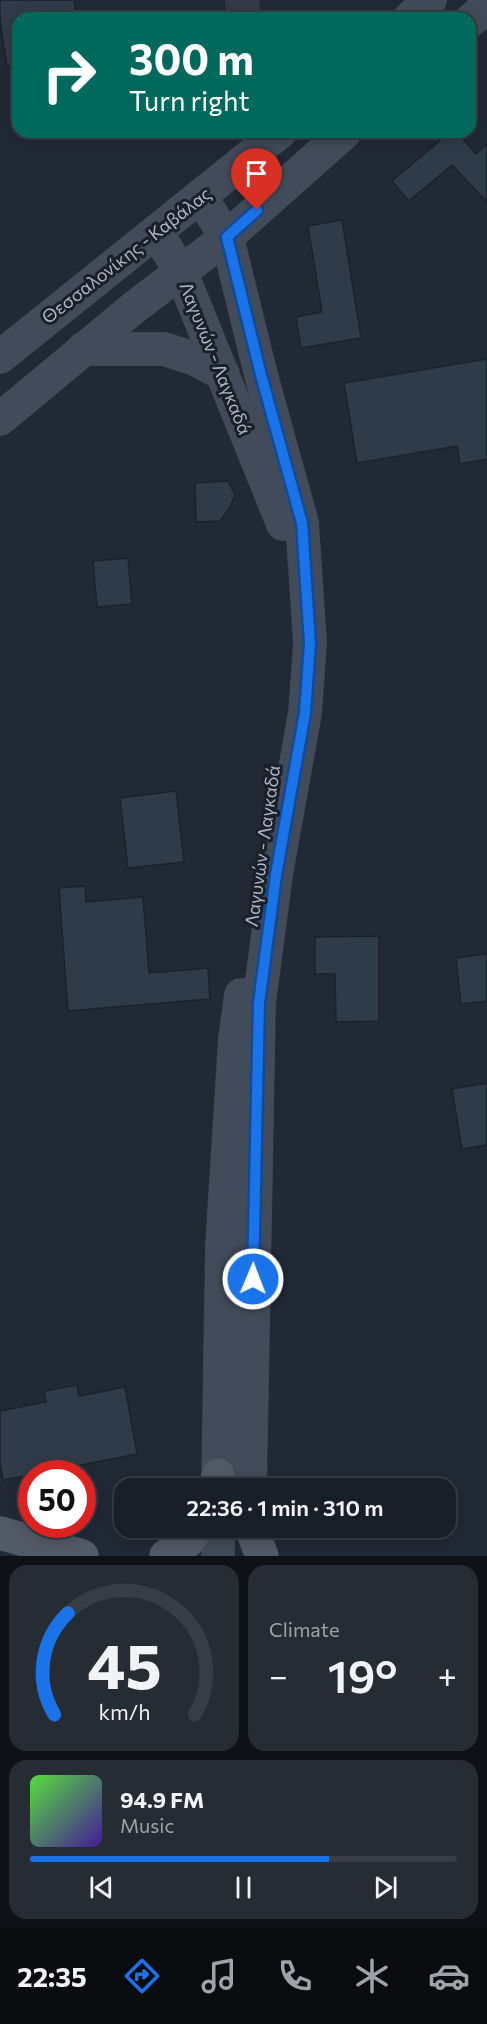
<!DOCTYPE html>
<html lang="en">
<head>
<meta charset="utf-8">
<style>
	:root { --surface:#191f28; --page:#262c34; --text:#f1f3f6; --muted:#9fa2a8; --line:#373d45; --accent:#1a73e8 }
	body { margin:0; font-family:Commissioner,sans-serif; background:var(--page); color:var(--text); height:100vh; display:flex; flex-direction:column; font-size:22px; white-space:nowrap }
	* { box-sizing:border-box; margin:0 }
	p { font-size:20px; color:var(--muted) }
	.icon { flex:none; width:33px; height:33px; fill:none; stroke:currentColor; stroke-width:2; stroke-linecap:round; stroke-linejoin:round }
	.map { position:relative; height:1556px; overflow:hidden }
	.details { display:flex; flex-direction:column; gap:9px; padding:9px; background:#0e1116; flex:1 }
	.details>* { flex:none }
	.hud { position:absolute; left:12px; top:12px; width:464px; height:126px; border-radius:18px; box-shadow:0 3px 15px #0003,0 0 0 2px var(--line); background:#00695c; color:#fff; overflow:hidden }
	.speed { position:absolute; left:18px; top:1460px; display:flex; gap:12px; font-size:30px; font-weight:700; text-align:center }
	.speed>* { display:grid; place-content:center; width:78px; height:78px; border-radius:50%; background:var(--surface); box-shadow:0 3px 15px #0003,0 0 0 2px var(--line); line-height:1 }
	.speed .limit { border:9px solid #d22; background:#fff; color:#111 }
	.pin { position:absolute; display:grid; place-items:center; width:51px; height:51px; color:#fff; margin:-62px -26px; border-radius:50% 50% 50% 0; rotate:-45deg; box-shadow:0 0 6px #0007 }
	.pin .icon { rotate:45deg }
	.me { position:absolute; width:66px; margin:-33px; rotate:1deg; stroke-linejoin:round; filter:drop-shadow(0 0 4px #0008) }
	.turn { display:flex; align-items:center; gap:21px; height:126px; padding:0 18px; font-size:27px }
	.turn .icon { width:78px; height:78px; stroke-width:2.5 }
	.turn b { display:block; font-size:42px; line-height:51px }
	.big { font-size:45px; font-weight:600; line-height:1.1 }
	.details .card { flex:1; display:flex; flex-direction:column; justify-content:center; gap:9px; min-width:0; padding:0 21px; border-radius:18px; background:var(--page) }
	.details .dial { align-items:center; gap:0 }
	.dial svg { height:156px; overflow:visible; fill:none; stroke:var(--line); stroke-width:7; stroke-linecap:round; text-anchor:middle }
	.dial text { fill:var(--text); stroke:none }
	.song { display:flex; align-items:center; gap:18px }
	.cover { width:72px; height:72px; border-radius:9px; background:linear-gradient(135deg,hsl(110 70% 55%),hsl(260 70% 35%)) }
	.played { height:6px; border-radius:3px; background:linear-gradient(90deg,var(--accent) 70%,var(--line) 70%) }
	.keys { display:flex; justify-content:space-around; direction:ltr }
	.heat { display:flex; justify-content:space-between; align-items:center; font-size:33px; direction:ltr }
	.details .tiles { flex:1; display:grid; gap:9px; grid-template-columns:1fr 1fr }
	.card:last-child { grid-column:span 2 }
	.trip { position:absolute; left:114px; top:1478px; width:342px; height:60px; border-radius:18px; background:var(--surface); box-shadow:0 3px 15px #0003,0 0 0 2px var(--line); font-weight:600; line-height:60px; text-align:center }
	.tabs { display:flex; height:96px; justify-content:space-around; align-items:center; background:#0a0c10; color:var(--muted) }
	.tabs .icon { width:42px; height:42px }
	.tabs .selected { color:var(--accent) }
	.tabs b { font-size:27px; color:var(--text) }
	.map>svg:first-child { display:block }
	.building { fill:#303b49; stroke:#1b222c; stroke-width:1.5 }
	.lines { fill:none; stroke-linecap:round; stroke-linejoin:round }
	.tertiary-casing { stroke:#3d444f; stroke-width:34 }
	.secondary-casing { stroke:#3d444f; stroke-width:34 }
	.primary-casing { stroke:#3d444f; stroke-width:34 }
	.tertiary { stroke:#343b46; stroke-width:33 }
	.secondary { stroke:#424b59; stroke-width:33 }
	.primary { stroke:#525a66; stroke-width:33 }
	.route-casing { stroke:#114b97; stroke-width:15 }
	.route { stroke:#1a73e8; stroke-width:10 }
	.labels { text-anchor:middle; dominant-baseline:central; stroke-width:6; stroke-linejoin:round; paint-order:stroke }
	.street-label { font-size:18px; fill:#aeb6c3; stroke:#19202a }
</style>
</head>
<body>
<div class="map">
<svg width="487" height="1556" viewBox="0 0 487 1556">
	<rect width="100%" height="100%" fill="#212935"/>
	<!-- building -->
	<g class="building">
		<polygon points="0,0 74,0 77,18 18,18 18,65 7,66 0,21"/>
		<polygon points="450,132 457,132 476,154 487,144 487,202 452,165 409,201 392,181"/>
		<polygon points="342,220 361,338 301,348 296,317 322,312 308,226"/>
		<polygon points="487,359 487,459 460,464 457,446 357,463 344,383"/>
		<polygon points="228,481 235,495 229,509 220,521 196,522 195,483"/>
		<polygon points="128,558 132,604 97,607 93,561"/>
		<polygon points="176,791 184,862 128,868 120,798"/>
		<polygon points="85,886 86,902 143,897 149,973 208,968 210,999 68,1011 59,888"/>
		<polygon points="379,936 379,1021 336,1022 335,974 315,974 315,937"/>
		<polygon points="487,954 487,1001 461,1004 456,958"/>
		<polygon points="487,1083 487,1145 462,1149 452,1089"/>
		<polygon points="77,1385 79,1396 125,1387 137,1454 40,1473 32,1473 32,1475 3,1480 0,1462 0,1411 46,1402 44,1391"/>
	</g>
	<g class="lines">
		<defs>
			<polyline id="tertiary" points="242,0 244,18"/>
			<g id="secondary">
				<polyline points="410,18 430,0"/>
				<polyline points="470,21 487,6"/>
				<polyline points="200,197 227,237 261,375 302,523 310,643 305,713 276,875 259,1003 250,1488"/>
				<polyline points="156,232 181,272 283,524"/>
				<polyline points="83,349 164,349 195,359 223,374"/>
				<polyline points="0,357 280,132"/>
				<polyline points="0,419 136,306 227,237 345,132"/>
				<polyline points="218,1488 222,1245 235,1039 241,995"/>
				<polyline points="218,1556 218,1527"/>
			</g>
			<g id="primary">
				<polyline points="215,1488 218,1475"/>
				<polyline points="251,1527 262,1556"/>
				<polyline points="0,1533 82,1556"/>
				<polyline points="166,1556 187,1542 198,1527"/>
			</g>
		</defs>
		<!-- tertiary casing -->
		<use href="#tertiary" class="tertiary-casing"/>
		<!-- secondary casing -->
		<use href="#secondary" class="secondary-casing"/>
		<!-- primary casing -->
		<use href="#primary" class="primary-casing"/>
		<!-- tertiary -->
		<use href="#tertiary" class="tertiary"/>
		<!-- secondary -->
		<use href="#secondary" class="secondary"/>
		<!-- primary -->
		<use href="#primary" class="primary"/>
	</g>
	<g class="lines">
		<defs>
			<polyline id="route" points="253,1279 259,1003 276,875 305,713 310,643 302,523 261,375 227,237 257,210"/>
		</defs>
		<!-- route casing -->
		<use href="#route" class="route-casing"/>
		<!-- route -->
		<use href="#route" class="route"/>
	</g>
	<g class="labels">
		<!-- street labels -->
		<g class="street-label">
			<text transform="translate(126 255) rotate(-38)">Θεσσαλονίκης - Καβάλας</text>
			<text transform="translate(216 358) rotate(68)">Λαγυνών - Λαγκαδά</text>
			<text transform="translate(262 846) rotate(-82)">Λαγυνών - Λαγκαδά</text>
		</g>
	</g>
</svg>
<div class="speed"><div class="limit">50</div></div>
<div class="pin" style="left:257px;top:210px;background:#d93025"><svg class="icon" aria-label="arrive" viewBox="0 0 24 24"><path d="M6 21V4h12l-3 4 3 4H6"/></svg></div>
<svg class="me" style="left:253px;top:1279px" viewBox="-20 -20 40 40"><circle r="17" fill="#1a73e8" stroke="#fff" stroke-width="3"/><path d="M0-11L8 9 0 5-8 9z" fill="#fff"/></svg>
<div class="trip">22:36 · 1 min · 310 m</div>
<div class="hud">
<div class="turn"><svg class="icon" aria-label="right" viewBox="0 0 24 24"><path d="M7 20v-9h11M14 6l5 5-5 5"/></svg><div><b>300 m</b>Turn right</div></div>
</div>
</div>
<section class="details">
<div class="tiles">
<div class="card dial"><svg viewBox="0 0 100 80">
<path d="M14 69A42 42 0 1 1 86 69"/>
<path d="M14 69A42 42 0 0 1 21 17" stroke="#1a73e8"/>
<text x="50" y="56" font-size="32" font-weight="700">45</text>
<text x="50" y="72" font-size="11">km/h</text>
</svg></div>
<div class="card"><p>Climate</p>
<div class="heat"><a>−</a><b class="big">19°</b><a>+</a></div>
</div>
<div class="card">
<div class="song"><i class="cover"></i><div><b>94.9 FM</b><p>Music</p></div></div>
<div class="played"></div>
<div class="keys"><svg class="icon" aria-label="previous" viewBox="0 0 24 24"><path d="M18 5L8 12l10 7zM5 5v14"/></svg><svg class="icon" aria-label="pause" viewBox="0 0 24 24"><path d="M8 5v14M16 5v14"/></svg><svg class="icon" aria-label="next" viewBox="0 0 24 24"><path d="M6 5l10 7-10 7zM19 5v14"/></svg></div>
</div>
</div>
</section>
<nav class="tabs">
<b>22:35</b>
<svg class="icon selected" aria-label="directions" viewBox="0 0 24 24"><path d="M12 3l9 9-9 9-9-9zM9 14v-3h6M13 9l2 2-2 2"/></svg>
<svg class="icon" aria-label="music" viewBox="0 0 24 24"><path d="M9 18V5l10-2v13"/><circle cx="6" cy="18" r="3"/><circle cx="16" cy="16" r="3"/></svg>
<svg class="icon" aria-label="phone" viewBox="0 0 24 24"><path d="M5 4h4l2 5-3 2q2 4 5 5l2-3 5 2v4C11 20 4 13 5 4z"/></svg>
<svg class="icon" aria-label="climate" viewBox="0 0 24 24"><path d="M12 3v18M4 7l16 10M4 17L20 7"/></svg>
<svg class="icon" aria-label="car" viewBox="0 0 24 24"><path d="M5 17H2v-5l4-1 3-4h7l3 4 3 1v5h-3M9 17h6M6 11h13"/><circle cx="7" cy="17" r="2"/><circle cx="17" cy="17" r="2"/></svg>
</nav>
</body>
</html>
